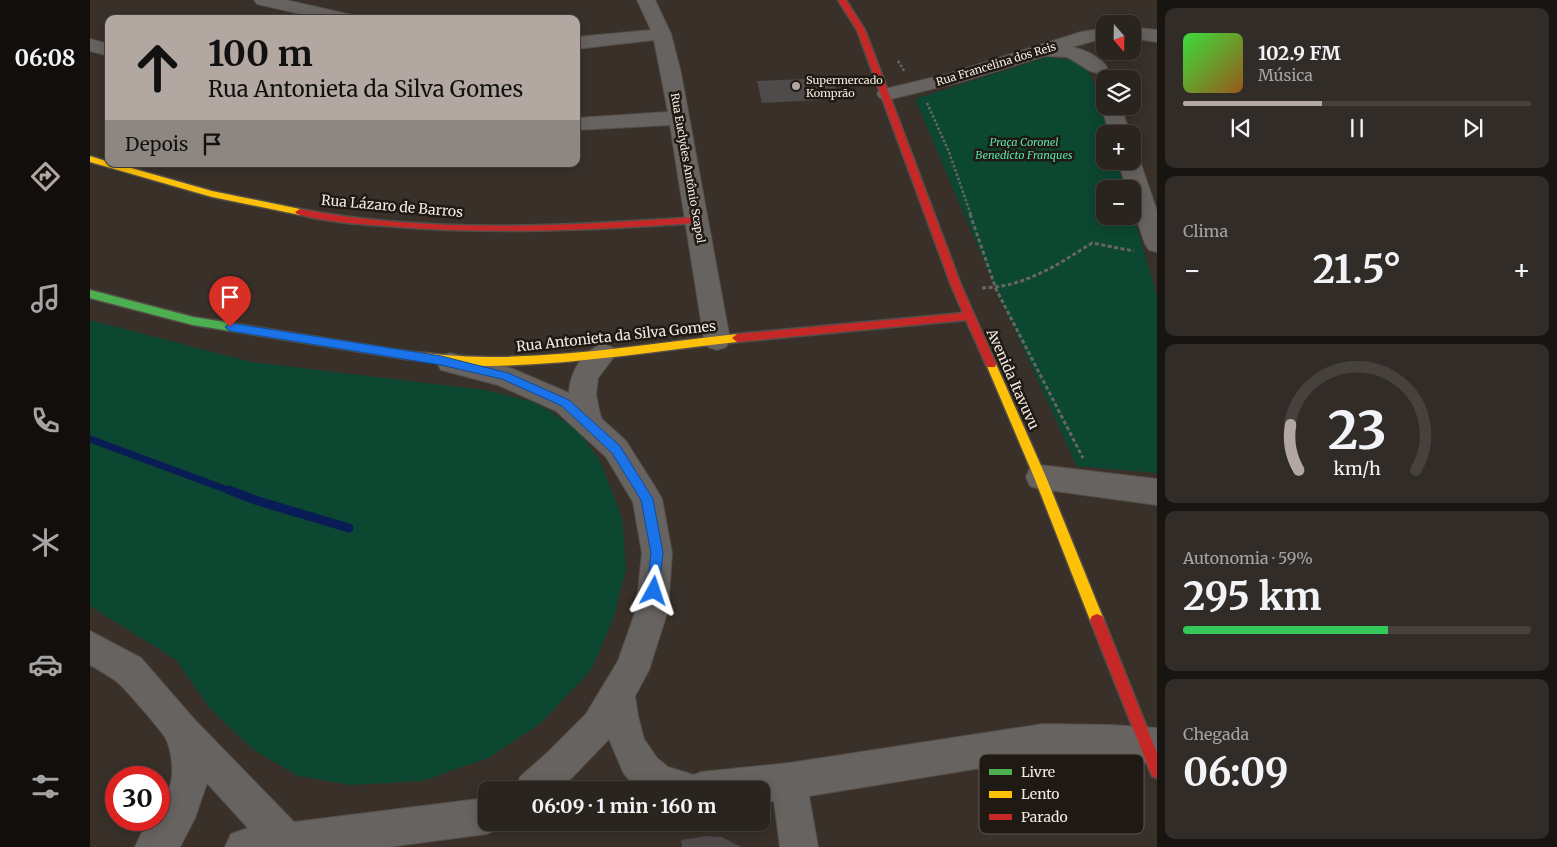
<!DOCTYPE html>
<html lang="pt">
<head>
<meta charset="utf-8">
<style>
	:root { --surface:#2a241f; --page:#322c28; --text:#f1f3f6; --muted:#a5a4a4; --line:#46413d; --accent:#b2a8a1 }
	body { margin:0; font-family:Merriweather,serif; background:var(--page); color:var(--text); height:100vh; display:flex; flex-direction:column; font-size:19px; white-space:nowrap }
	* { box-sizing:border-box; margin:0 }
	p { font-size:16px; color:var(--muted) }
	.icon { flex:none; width:28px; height:28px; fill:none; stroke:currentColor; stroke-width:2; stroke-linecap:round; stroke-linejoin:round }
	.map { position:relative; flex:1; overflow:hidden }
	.details { display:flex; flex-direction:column; gap:8px; padding:8px; background:#171411; width:400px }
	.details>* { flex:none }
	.top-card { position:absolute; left:15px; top:15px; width:475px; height:152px; border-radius:10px; box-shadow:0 2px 12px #0003,0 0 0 1px var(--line); background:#b2a8a1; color:#111; overflow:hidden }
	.needle { width:32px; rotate:160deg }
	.controls { position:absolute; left:1006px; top:15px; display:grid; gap:10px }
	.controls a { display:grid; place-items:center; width:45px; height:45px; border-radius:10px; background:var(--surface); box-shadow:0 2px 12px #0003,0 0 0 1px var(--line); font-size:25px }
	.speed { position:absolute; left:15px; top:766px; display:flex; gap:10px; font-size:25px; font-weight:700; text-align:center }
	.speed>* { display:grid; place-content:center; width:65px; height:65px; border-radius:50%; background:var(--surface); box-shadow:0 2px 12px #0003,0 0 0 1px var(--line); line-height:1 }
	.speed .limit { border:8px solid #d22; background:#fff; color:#111 }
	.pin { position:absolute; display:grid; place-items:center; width:42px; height:42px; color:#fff; margin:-51px -21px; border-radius:50% 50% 50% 0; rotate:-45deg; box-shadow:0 0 5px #0007 }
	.pin .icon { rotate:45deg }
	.me { position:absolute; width:55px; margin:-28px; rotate:5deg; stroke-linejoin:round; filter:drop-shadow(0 0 4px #0008) }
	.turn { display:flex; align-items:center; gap:18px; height:105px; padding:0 20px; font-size:22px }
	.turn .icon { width:65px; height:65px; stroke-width:2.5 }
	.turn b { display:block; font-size:35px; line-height:42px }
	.then { display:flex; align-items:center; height:48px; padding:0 20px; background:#0003; gap:10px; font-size:19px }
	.big { font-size:38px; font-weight:700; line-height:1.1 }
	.details .card { flex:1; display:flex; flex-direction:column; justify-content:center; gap:8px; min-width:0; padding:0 18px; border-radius:10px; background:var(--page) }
	.details .dial { align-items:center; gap:0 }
	.dial svg { height:130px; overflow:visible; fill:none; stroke:var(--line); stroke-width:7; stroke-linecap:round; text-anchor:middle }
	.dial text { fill:var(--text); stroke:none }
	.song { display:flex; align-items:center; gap:15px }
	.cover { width:60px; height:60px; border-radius:8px; background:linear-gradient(135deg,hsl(120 70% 55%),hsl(30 70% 35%)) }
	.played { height:5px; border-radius:2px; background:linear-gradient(90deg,var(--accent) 40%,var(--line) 40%) }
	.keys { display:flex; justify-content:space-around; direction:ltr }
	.heat { display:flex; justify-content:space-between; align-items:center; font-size:28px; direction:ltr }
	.charge { height:8px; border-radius:4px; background:linear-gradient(90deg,#34c759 59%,var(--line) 0) }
	.trip { position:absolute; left:388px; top:781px; width:292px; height:50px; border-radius:10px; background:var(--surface); box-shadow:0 2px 12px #0003,0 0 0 1px var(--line); font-weight:700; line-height:50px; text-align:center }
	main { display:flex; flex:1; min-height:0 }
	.tab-bar { display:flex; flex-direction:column; width:90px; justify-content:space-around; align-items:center; background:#110e0c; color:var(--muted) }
	.tab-bar .icon { width:35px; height:35px }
	.tab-bar .on { color:var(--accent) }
	.tab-bar b { font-size:22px; color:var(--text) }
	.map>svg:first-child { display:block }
	.green { fill:#0c4731 }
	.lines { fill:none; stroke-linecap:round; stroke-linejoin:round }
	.stream-far1 { stroke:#0a1c55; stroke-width:7 }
	.stream { stroke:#0a1c55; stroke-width:9 }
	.building { fill:#504b4b }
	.street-casing { stroke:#544e48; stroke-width:2 }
	.fast-casing { stroke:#544e48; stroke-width:3 }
	.slow-casing { stroke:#544e48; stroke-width:3 }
	.jam-casing { stroke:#544e48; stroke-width:3 }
	.path-far1 { stroke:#686562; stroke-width:2.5; stroke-dasharray:2.5 2; stroke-linecap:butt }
	.path { stroke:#686562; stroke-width:3; stroke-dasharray:4 2.5; stroke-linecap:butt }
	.street { fill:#676360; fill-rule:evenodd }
	.fast { fill:#4caf50; fill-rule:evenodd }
	.slow { fill:#ffc107; fill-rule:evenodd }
	.jam { fill:#c62828; fill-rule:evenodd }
	.route { fill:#1a73e8; stroke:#114b97 }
	.poi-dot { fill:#b2a8a1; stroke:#1f1913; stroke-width:2 }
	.labels { text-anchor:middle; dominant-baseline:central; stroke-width:5; stroke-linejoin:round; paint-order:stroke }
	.far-street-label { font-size:11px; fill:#f3e9e1; stroke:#1f1913 }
	.far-poi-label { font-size:11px; fill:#f3e9e1; stroke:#1f1913; text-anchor:start }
	.far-park-label { font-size:11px; font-style:italic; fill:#59e1a8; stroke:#1f1913 }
	.street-label { font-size:14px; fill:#f3e9e1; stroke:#1f1913 }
	.key { fill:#1f1913; stroke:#5f5751; stroke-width:1 }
	.key-label { font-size:14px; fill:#f3e9e1 }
</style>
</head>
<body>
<main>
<nav class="tab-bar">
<b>06:08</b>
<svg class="icon on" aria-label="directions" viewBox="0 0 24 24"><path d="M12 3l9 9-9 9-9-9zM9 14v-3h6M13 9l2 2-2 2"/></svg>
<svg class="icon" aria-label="music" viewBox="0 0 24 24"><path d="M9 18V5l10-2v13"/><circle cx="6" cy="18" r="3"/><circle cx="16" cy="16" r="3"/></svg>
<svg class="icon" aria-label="phone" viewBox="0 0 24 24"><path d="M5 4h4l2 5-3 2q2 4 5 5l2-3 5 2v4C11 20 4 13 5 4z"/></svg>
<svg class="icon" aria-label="climate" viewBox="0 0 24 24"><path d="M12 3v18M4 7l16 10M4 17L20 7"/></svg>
<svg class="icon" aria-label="car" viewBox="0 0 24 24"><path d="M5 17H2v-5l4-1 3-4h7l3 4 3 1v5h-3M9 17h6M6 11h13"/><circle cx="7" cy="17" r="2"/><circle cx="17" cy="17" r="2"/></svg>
<svg class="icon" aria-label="filters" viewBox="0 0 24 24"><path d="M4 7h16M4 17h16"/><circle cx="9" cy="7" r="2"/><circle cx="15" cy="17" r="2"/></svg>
</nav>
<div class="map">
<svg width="1067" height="847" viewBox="0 0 1067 847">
	<rect width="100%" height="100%" fill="#383029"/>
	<!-- green -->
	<g class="green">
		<path d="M957,57c11,1 24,1 34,8 16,10 22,51 28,69h-4v27h12l8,28h-20v27h27l1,-2 24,82v177l-80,-7 -81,-177 -81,-190z"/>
		<polygon points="0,320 161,362 394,390 445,402 487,429 510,461 532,518 536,569 524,617 501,670 451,723 398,758 332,781 261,785 208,776 164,750 122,711 85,659 0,606"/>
	</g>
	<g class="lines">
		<!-- stream-far1 -->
		<polyline class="stream-far1" points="0,439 143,492"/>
		<!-- stream -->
		<polyline class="stream" points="139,490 168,501 259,528"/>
	</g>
	<!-- building -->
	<g class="building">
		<polygon points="742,78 749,99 672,103 667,81"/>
		<polygon points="617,836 632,837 651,847 592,847 591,840"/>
	</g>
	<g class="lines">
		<defs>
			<g id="street">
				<polygon points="164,0 196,0 262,15 265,19 232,19 167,4"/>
				<polygon points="547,0 565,0 581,34 591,73 640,340 636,347 627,350 618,347 614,340 580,125 486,130 486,118 578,112 564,40 486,49 486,37 561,30"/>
				<polygon points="1042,27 1067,30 1067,42 1042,38"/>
				<path d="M1015,28v10l-33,9c13,3 27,9 35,20l-3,4 -7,2 -7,-2 -23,-14 -22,-1 -84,26 -74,18 -7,-2 -3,-4 3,-4 68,-16 133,-42z"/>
				<polygon points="0,39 19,44 19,56 0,51"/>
				<polygon points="1015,101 1015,106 1031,106 1040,134 1020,134 1011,106"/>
				<polygon points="1042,155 1047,156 1050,161 1067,211 1067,252 1059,250 1055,244 1042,205 1042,189 1037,189 1028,161 1042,161"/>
				<path d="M513,344l9,3 4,7 -18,24 -2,17 4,19 2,5 24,22 31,49 5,9 10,54 -4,57 -19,60 -14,26 3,20 6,23 13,19 11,9 26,8 7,-3 88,-9 254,-39 69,1 45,3v36l-45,-5 -69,-1 -234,38 9,51h-38l-6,-46 -13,1v-12h-121l-16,-16 -15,-35 -49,51h-45l5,-13 28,-25 38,-38 32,-53 18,-51 6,-57 -9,-51 -27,-45 -50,-46 -58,-26 -57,-15 -4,-7 4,-7 9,-3 63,16 56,24c1,-21 14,-43 34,-49z"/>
				<polygon points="950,465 1067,479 1067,505 950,489 940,486 936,477 940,468"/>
				<path d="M0,631l51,27 53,61 100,103 192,-24v24h16l-3,7 -13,5 -97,13h-164l6,-13 17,-6 -41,-45 -12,35 -15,29h-45l6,-13 13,-14h5c0,-12 11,-28 13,-43 1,-11 -1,-28 -6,-38 -3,-7 -43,-53 -50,-58 -8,-6 -17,-11 -26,-16z"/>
			</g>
			<polygon id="fast" points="0,290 103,317 315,351 320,355 315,359 103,325 0,298"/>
			<g id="slow">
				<polygon points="0,156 19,162 19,164 27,164 122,191 210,209 215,212 210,215 122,197 0,162"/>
				<path d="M647,334l5,4 -5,4c-82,9 -165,23 -248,24 -28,0 -56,-4 -84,-7l-5,-4 5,-4c28,3 56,6 84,6 83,0 166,-14 248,-23z"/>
				<polygon points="901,360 906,364 956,477 1014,620 1012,624 1007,626 1002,624 1000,620 944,477 896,364"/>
			</g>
			<g id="jam">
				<polygon points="748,0 756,0 775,30 871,285 906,364 905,367 897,367 876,320 647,342 642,338 647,334 873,313 861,285 767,30"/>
				<path d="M210,209c130,25 266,17 397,8l5,3 -5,3c-103,7 -207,12 -310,3 -30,-2 -61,-4 -90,-12l-2,-2z"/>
				<polygon points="1007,614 1012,616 1014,620 1067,753 1067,778 1062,776 1000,620 1002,616"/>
			</g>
		</defs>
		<!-- street casing -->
		<use href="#street" class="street-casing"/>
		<!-- fast casing -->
		<use href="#fast" class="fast-casing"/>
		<!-- slow casing -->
		<use href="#slow" class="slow-casing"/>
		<!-- jam casing -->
		<use href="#jam" class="jam-casing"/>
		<!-- path-far1 -->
		<g class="path-far1">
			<polyline points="808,61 815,72"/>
			<polyline points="837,103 859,152 881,215"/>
		</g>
		<!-- path -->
		<g class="path">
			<polyline points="880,214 906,289 993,458"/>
			<path d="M892,288c43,-1 75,-23 110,-45l42,8"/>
		</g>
		<!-- street -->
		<use href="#street" class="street"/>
		<!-- fast -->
		<use href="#fast" class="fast"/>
		<!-- slow -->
		<use href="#slow" class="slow"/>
		<!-- jam -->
		<use href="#jam" class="jam"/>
	</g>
	<!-- route -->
	<polygon class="route" points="140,323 351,356 418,373 479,400 530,446 563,499 573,553 568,595 564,597 559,595 557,591 561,553 551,500 522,453 472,406 412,379 351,365 140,331 135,327"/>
	<!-- markers -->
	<circle class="poi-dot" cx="706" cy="86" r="5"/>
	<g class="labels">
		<!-- far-street labels -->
		<g class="far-street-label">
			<text transform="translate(906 64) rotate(-17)">Rua Francelina dos Reis</text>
			<text transform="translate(598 168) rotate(80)">Rua Euclydes Antônio Scapol</text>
		</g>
		<!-- far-poi labels -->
		<g class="far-poi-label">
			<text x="716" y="80">Supermercado<tspan x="716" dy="13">Komprão</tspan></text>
		</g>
		<!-- far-park labels -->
		<g class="far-park-label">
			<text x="934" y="142">Praça Coronel<tspan x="934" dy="13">Benedicto Franques</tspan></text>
		</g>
		<!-- street labels -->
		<g class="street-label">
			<text transform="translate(302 206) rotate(5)">Rua Lázaro de Barros</text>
			<text transform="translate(526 336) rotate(-6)">Rua Antonieta da Silva Gomes</text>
			<text transform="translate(923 379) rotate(66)">Avenida Itavuvu</text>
		</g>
	</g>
	<!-- legend -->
	<rect x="889" y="754" width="165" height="80" rx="8" class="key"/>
	<rect x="899" y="769" width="23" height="6" fill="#4caf50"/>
	<rect x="899" y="791" width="23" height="7" fill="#ffc107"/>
	<rect x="899" y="814" width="23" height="6" fill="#c62828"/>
	<g class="key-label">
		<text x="931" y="777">Livre</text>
		<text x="931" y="799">Lento</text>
		<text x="931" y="822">Parado</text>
	</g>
</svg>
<div class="controls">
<a><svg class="needle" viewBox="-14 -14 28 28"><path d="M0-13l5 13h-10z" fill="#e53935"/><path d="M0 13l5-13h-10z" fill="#a5a4a4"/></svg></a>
<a><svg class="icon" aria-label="layers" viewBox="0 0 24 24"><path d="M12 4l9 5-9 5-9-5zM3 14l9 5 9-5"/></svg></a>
<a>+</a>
<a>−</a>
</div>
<div class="speed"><div class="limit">30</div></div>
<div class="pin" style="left:140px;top:327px;background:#d93025"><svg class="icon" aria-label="arrive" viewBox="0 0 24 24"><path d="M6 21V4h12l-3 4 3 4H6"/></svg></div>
<svg class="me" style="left:564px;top:591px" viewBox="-20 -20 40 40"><path d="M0-17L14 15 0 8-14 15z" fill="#1a73e8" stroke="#fff" stroke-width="4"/></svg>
<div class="trip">06:09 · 1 min · 160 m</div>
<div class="top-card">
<div class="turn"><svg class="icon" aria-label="ahead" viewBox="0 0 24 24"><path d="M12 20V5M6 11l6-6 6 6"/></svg><div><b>100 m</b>Rua Antonieta da Silva Gomes</div></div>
<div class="then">Depois<svg class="icon" aria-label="arrive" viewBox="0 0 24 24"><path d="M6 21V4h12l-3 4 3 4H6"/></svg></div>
</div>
</div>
<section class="details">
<div class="card">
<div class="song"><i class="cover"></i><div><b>102.9 FM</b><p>Música</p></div></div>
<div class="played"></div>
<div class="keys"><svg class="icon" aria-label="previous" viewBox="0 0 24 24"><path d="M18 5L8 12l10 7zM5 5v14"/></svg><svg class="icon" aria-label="pause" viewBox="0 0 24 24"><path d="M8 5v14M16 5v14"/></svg><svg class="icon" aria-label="next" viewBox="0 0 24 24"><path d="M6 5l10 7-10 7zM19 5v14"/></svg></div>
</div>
<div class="card"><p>Clima</p>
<div class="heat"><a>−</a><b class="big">21.5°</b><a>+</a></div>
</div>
<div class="card dial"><svg viewBox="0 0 100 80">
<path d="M14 69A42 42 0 1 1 86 69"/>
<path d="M14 69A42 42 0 0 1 9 41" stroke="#b2a8a1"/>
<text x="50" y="56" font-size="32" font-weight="700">23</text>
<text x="50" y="72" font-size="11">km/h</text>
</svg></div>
<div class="card"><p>Autonomia · 59%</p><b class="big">295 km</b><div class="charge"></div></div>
<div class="card"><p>Chegada</p><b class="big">06:09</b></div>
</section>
</main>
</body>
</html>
